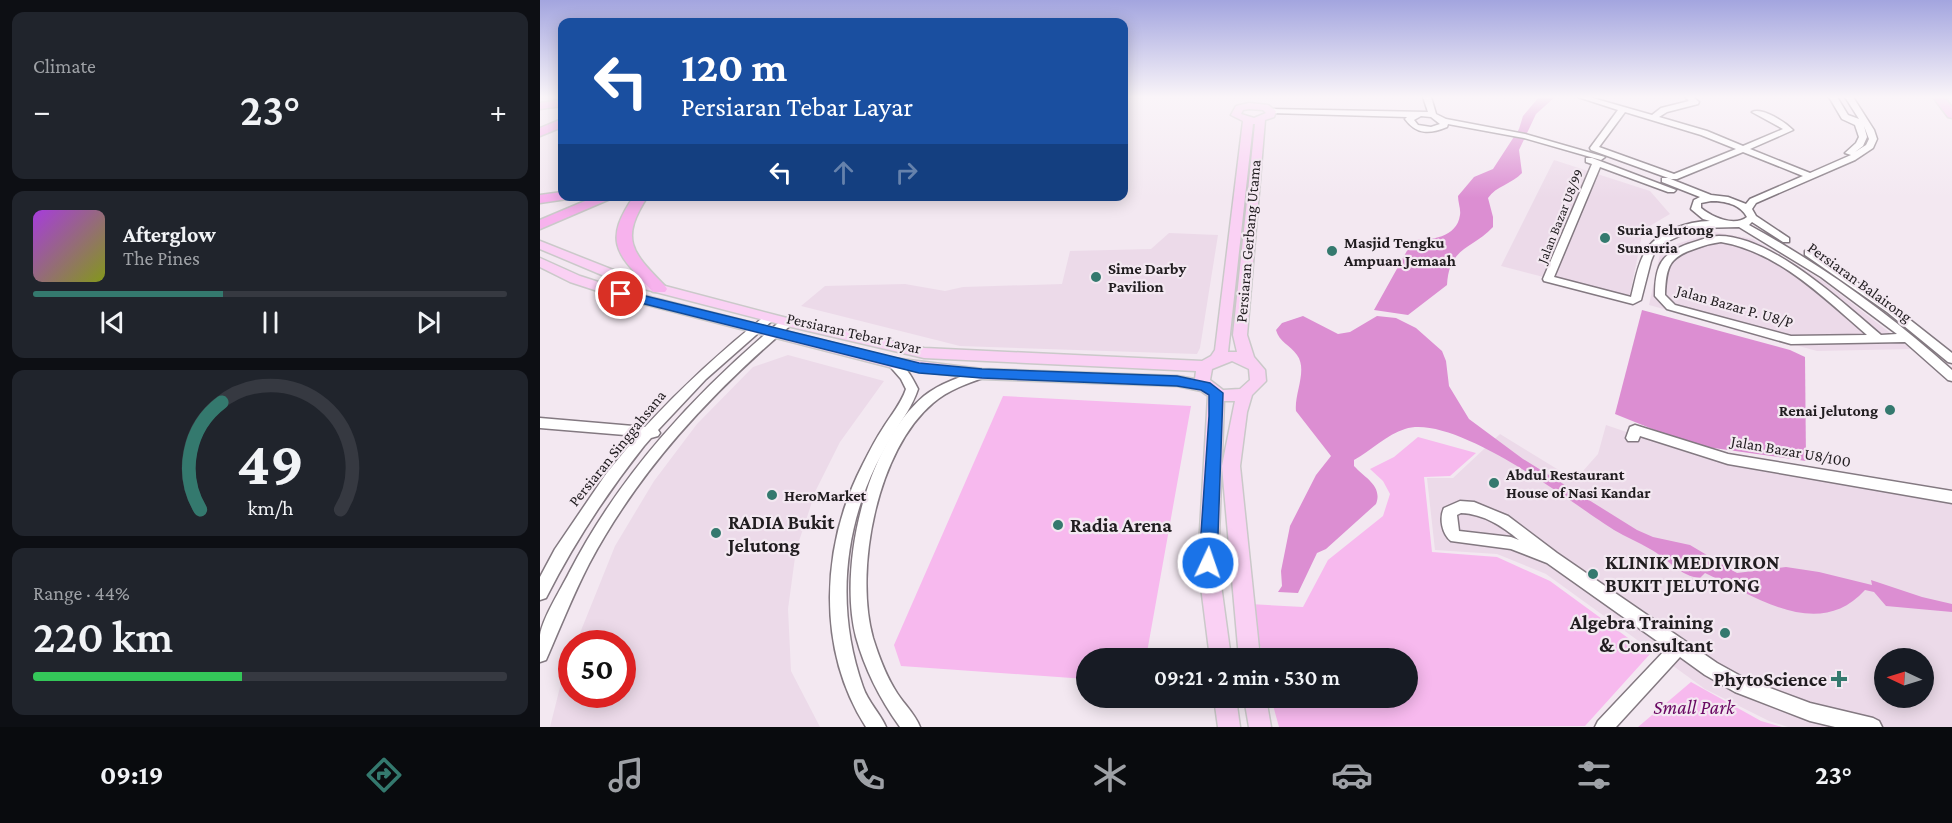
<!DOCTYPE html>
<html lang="en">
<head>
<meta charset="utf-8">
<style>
	:root { --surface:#171b24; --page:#20242c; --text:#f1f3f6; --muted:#9ea1a6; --line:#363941; --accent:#34796e }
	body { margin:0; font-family:"Crimson Pro",serif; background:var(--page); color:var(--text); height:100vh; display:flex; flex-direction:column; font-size:22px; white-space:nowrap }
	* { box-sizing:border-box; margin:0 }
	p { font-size:20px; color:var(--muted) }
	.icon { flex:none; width:33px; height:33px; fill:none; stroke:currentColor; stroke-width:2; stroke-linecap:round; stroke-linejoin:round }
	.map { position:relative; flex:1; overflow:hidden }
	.panel { display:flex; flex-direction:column; gap:12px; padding:12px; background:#0d0f14; width:540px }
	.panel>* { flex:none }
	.guide { position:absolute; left:18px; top:18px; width:570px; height:183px; border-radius:12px; box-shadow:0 3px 15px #0003; background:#1a4fa0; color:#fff; overflow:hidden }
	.needle { width:39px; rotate:274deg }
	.controls { position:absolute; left:1334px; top:648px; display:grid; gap:12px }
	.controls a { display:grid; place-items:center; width:60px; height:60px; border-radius:50%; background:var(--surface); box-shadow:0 3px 15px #0003; font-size:30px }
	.speed { position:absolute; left:18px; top:630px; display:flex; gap:12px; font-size:30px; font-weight:700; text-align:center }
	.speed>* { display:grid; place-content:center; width:78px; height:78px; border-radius:50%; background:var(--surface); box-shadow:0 3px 15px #0003; line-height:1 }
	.speed .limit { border:9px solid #d22; background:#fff; color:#111 }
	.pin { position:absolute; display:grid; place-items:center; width:51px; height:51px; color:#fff; margin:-26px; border:3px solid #fff; border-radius:50%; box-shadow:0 2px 6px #0007 }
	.me { position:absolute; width:66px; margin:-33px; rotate:3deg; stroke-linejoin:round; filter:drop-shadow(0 0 4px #0008) }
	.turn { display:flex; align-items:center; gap:21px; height:126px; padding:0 24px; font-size:27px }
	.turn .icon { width:78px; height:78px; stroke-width:2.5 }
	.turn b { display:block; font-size:42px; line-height:51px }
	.lanes { display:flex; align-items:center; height:57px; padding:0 24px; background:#0003; justify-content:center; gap:30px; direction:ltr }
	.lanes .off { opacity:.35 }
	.big { font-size:45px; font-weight:600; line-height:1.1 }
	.panel .tile { flex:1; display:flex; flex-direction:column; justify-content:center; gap:9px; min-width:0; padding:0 21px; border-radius:12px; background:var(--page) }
	.panel .dial { align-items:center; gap:0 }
	.dial svg { height:156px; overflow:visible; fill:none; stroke:var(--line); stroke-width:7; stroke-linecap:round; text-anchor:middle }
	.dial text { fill:var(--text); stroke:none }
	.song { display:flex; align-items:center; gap:18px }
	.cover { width:72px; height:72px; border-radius:9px; background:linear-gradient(135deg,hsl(280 70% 55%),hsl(70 70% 35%)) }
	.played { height:6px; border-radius:3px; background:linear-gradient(90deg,var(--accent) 40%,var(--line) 40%) }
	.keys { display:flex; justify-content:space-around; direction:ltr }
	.heat { display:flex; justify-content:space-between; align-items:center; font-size:33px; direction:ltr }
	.charge { height:9px; border-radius:4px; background:linear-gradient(90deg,#34c759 44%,var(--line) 0) }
	.trip { position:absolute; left:536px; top:648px; width:342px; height:60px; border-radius:30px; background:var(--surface); box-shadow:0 3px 15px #0003; font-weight:600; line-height:60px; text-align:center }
	.tabs { display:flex; height:96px; justify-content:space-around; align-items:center; background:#090b0e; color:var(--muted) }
	.tabs .icon { width:42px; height:42px }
	.tabs .current { color:var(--accent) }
	.tabs b { font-size:27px; color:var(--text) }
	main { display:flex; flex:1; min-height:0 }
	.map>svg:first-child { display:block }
	.built { fill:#ecdae9; fill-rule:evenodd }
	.green { fill:#f7b9ee }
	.water { fill:#dc8ed2 }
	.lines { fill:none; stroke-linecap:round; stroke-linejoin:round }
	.minor-casing { stroke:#837981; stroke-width:3 }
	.major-casing { stroke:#cac9c9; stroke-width:3 }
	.highway-casing { stroke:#cac9c9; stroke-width:3 }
	.minor { fill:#fff; fill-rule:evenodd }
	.major { fill:#fad1f4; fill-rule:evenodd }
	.highway { fill:#f7b2ed; fill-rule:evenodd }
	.route { fill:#1a73e8; stroke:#114b97; stroke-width:1.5 }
	.poi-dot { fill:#34796e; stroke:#f3e8f1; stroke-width:2 }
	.labels { text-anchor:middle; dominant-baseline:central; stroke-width:4.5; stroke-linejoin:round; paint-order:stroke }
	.far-street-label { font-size:14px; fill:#211d20; stroke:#f3e8f1 }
	.poi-label { font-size:16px; font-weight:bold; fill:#211d20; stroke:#f3e8f1; text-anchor:start }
	.street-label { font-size:16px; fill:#211d20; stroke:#f3e8f1 }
	.near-poi-label { font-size:20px; font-weight:bold; fill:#211d20; stroke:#f3e8f1; text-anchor:start }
	.near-park-label { font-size:20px; font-style:italic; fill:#690762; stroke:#f3e8f1 }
</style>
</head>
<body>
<main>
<section class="panel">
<div class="tile"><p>Climate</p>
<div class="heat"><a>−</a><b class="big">23°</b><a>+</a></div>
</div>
<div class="tile">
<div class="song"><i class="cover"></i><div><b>Afterglow</b><p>The Pines</p></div></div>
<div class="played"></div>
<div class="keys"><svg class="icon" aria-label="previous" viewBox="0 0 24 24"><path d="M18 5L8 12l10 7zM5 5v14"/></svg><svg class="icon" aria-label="pause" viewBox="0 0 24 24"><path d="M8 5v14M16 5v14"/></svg><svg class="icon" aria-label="next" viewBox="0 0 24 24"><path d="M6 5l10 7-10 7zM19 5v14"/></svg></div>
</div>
<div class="tile dial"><svg viewBox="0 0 100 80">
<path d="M14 69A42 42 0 1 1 86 69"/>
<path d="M14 69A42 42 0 0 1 25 14" stroke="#34796e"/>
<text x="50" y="56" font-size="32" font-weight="700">49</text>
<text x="50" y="72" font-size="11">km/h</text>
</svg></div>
<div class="tile"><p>Range · 44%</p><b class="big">220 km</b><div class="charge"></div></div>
</section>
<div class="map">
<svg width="1412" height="727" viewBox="0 0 1412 727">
	<rect width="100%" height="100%" fill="#f3e8f1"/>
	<!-- built -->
	<g class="built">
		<polygon points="1014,160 1110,191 1130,214 1103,230 1089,299 961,266"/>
		<polygon points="1174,232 1213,239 1283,281 1371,349 1277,351 1109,305 1121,249"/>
		<polygon points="629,233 678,235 660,348 657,354 420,346 261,306 285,286 365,284 405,291 423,287 522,284 530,251 611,249"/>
		<polygon points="248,355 344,381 300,442 276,490 256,550 248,609 251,671 280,727 10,727 22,679 31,655 32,694 82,694 82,644 36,643 75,546 114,481 157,424 213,367"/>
		<path d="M1066,425l94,32 38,10 214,35v225h-164l-19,-6 -64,-32 -159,-115 -49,-20 -62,-4 -8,-72h26l47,-44 75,46 23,-26zM1344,658h39v40h-39z"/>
	</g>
	<!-- green -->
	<g class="green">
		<polygon points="463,396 651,406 606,658 546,658 546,679 361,666 354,645"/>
		<polygon points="878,437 936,453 910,476 884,477 892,552 957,557 1010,581 1110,654 1045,726 739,727 731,698 867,698 867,658 723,658 710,604 763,607 788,560 843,516 850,494 843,481 830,469 854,457"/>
		<polygon points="1151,682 1221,721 1242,727 1098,727"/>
	</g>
	<!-- water -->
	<g class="water">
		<path d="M999,97h16l-19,17 -17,36 3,23c-10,11 -26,13 -34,25l5,19v10c-22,23 -44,20 -46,58l-39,30 -34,-5 39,-70c17,0 44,-2 47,-25 1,-6 -2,-12 -2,-19l16,-19 19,-8 26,-40 4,-13z"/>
		<polygon points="1102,310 1250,350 1265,357 1266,461 1152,445 1075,414"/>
		<path d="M763,316l35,18 12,-2 27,-16 19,2 20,10 26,23 4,10 3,25 20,33 54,40 114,71 16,7 37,8 47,28 49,-6 33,5 53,13 -1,-5 51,17 30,7v8l-66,-6 -12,-14 -9,-2c-47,52 -110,6 -160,-17l-5,5c-19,-1 -33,-20 -50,-29 -12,-7 -24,-12 -36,-19 -44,-28 -159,-117 -209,-101 -18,5 -34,22 -51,31v6c11,12 29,20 22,38l-50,45 -9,4 -19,40 -20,-1 4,-6 -1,-15 9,-45 26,-51 15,-19 -35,-45c-2,-17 12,-41 1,-56 -7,-10 -18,-13 -21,-25l6,-7z"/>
	</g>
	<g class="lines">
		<defs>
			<g id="minor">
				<path d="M883,97h8l5,17 10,5 79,15 80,23 -4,3 -77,-22 -76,-14 -1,3c-17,7 -30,8 -42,-8l2,-2 -136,-4 -4,-2 4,-2 157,3zM881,116l10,1 9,7 -9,3 -13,-2 -4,-5z"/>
				<path d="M1038,97h11l63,18 9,-7 28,-7 -4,-4h8l6,5 -1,2 -31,8 -8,5 48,14 36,15 40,-17 -31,-17c10,-5 33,10 41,18l-43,19 60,24 41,-18 -6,-2 11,-10 3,-6 -4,-12 -13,-6 -13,-22h8l11,18 11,4 -14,-22h8l21,33 3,9 -4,9 -18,12 -99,43 -4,6 4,7 33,22v4h-6l-31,-20 -3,3c73,40 141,89 203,145v11l-4,-1 -43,-38 -114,2 -124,-35 -12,-13c0,-29 5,-42 33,-52 10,-3 21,-8 31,-8 53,0 123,66 162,99l16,-1 -76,-57 -82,-50 -42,1 -33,15 -9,8 -4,10 -10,39 -8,4 -89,-23 -1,-2 49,-115 -6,-2v-4h6l84,32 -2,2h-6l-68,-25 -46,110 77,20c4,-15 6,-31 14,-45 11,-20 43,-31 65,-31l-7,-2 -12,-10 3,-9 6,-3 -38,-15v-4h6l43,17 17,2 18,7 4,-5 53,-23 -60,-24 -66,27h-6l-80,-29 -1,-2 28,-38zM1085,112l76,23 35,14 -62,25 -75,-27zM1324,126l5,13 -3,6 -11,7 8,-6 4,-9zM1171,201c14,0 29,3 36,16 -13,10 -35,0 -46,-9v-5zM1181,242c58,10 103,56 146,93l-76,1 -116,-31 -10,-10c1,-29 4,-38 32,-47 8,-3 16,-5 24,-6z"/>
				<polygon points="1269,250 1355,308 1412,353 1412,363 1408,362 1347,312 1265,255 1265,251"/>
				<path d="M229,314l6,4 -2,2 -67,59 -48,51 2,3 -2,3 -7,2 -7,8c-38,48 -70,97 -98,152l-6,2v-23l15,-28 51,-75 31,-38 -97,-8v-10l105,9c37,-40 77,-77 120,-111z"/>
				<path d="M247,318l6,4 -2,3c-80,68 -152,145 -202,239 -16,31 -29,64 -43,96l-6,2c0,-9 0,-19 0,-27 3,-18 21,-46 29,-62 52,-101 128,-182 214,-254z"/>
				<path d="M353,359c12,5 19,18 25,30 -5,16 -15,29 -24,44 -7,10 -12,21 -18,32 -34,70 -39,149 -13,222 5,15 17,26 23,40h-20c-50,-78 -45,-182 -3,-263 6,-12 12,-24 20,-36 8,-13 18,-24 23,-39l-5,-10 -14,-16z"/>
				<path d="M442,370l6,4 -2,3c-18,6 -38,13 -53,26 -56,47 -79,167 -60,235 6,19 13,38 24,55 7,11 18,21 23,34h-20c-20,-28 -35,-57 -44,-90 -18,-71 10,-192 68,-241 16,-13 38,-20 58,-26z"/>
				<polygon points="1095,425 1188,454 1412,491 1412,503 1188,464 1100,436 1098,441 1088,441 1086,438 1090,427"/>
				<path d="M920,501l14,1 34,14 49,37 160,110 29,16 64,24 63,15 6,3 3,6h-47l-25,-6 -75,-29 -30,-17 -25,-18 -64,70h-21l3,-6 69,-73 -120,-85 -36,-14 -60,-8c-9,-7 -12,-23 -7,-33zM921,513c23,1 41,13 58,27l-8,-3 -52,-6 -2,-16z"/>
			</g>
			<g id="major">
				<path d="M709,103l19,2 8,6 -2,6 -9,3 -18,215 7,22 11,13 1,11 -14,14 -5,17 -7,54 20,192h-21l-17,-192 13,-65h-11l-6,162 13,95h-21l-12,-95 10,-167 -7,-5 -24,-5 -195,-7 -89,-11 -277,-71 -46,-15 -30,-15v-9l40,18 46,15 267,67 89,11 195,7 18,3 1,-8 -272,-13 -137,-32 -166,-43 -81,-34v-8l91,36 156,41 137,30 278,13 9,-5 4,-6 28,-229 -12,-6 5,-9zM709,109l14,1 3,3 -12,5 -13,-4 2,-4zM713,124h2l-22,211 4,17h-9zM692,361l17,8 1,11 -10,9 -17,1 -13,-10 2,-11z"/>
				<polygon points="674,698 696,698 700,727 678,727"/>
				<polygon points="704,698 726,698 731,727 709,727"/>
			</g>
			<g id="highway">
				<polygon points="1393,97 1404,97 1412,107 1412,118 1408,117"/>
				<polygon points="22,100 22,106 0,109 0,103"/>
				<polygon points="22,119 22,127 0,136 0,128"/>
				<polygon points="22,192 22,196 29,196 27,199 0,203 0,195"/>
				<polygon points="57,196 77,196 0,229 0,220"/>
				<path d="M94,196h14c-29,44 -16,56 17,90l2,3 -2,3h-12c-34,-37 -52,-48 -19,-96z"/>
			</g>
		</defs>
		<!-- minor casing -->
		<use href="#minor" class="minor-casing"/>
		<!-- major casing -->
		<use href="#major" class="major-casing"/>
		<!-- highway casing -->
		<use href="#highway" class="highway-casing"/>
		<!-- minor -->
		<use href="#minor" class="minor"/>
		<!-- major -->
		<use href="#major" class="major"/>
		<!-- highway -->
		<use href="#highway" class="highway"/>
	</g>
	<!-- sky -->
	<linearGradient id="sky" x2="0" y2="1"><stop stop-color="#a3a5df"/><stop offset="0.49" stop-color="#faf5f9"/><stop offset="1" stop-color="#faf5f9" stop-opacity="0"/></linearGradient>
	<rect width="1412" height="198" fill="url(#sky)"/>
	<!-- route -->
	<polygon class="route" points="81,290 379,363 442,369 637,376 670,383 683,393 677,563 674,568 668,570 662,568 659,563 669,416 669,395 661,390 637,386 442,378 379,373 77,297 75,294"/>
	<!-- markers -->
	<g class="poi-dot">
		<circle cx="1065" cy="238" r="6"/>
		<circle cx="792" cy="251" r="6"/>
		<circle cx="556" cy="277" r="6"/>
		<circle cx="1350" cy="410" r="6"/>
		<circle cx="954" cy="483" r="6"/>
		<circle cx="232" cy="495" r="6"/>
		<circle cx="518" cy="525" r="6"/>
		<circle cx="176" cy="533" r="6"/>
		<circle cx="1053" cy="574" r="6"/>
		<circle cx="1185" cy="633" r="6"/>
		<path d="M1296 670h6v6h6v6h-6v6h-6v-6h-6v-6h6z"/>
	</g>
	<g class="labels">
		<!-- far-street labels -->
		<g class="far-street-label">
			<text transform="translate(1020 216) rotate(-68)">Jalan Bazar U8/99</text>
		</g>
		<!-- poi labels -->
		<g class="poi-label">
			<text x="1077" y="229">Suria Jelutong<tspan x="1077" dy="18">Sunsuria</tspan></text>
			<text x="804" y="242">Masjid Tengku<tspan x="804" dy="18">Ampuan Jemaah</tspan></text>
			<text x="568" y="268">Sime Darby<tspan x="568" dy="18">Pavilion</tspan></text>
			<text x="1338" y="410" text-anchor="end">Renai Jelutong</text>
			<text x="966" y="474">Abdul Restaurant<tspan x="966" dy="18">House of Nasi Kandar</tspan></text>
			<text x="244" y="495">HeroMarket</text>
		</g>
		<!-- street labels -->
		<g class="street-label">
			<text transform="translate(708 241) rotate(-85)">Persiaran Gerbang Utama</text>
			<text transform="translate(1320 282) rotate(36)">Persiaran Balairong</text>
			<text transform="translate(1195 306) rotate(16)">Jalan Bazar P. U8/P</text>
			<text transform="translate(314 333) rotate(13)">Persiaran Tebar Layar</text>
			<text transform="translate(77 448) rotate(-51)">Persiaran Singgahsana</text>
			<text transform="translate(1251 451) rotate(10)">Jalan Bazar U8/100</text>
		</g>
		<!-- near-poi labels -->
		<g class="near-poi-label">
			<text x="188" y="522">RADIA Bukit<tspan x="188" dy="23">Jelutong</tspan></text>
			<text x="530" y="525">Radia Arena</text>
			<text x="1065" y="562">KLINIK MEDIVIRON<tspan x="1065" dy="23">BUKIT JELUTONG</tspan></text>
			<text x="1173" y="622" text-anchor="end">Algebra Training<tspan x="1173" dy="23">&amp; Consultant</tspan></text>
			<text x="1287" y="679" text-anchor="end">PhytoScience</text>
		</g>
		<!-- near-park labels -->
		<g class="near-park-label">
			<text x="1154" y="707">Small Park</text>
		</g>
	</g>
</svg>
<div class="controls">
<a><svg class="needle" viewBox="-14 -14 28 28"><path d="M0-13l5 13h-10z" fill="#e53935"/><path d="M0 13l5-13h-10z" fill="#9ea1a6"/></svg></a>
</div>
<div class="speed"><div class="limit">50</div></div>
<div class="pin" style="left:81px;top:294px;background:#d93025"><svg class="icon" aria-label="arrive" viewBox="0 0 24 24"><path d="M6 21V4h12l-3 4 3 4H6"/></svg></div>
<svg class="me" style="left:668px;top:563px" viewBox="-20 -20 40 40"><circle r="17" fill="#1a73e8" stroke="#fff" stroke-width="3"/><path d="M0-11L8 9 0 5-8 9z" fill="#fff"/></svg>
<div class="trip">09:21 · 2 min · 530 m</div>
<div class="guide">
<div class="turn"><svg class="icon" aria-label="left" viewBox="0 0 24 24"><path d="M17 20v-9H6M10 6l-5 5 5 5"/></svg><div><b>120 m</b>Persiaran Tebar Layar</div></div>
<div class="lanes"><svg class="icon" aria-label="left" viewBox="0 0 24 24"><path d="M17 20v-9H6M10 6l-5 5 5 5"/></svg><svg class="icon off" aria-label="ahead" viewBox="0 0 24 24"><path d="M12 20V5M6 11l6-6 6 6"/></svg><svg class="icon off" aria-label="right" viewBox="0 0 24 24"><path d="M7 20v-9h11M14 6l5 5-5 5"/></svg></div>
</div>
</div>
</main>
<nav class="tabs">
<b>09:19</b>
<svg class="icon current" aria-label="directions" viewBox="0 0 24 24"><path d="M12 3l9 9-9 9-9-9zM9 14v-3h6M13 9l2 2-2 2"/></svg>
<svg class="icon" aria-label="music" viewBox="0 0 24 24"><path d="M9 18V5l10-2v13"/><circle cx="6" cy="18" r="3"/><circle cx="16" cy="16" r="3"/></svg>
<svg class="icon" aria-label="phone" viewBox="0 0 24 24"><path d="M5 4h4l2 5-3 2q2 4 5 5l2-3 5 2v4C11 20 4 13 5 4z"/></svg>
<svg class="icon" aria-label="climate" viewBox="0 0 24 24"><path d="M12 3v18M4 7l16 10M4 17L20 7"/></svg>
<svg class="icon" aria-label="car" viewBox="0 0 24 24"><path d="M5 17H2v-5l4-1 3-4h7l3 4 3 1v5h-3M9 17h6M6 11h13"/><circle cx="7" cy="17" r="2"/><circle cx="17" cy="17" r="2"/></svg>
<svg class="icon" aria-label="filters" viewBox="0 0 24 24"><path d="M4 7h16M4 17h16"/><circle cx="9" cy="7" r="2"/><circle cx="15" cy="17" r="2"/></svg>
<b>23°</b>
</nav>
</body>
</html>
